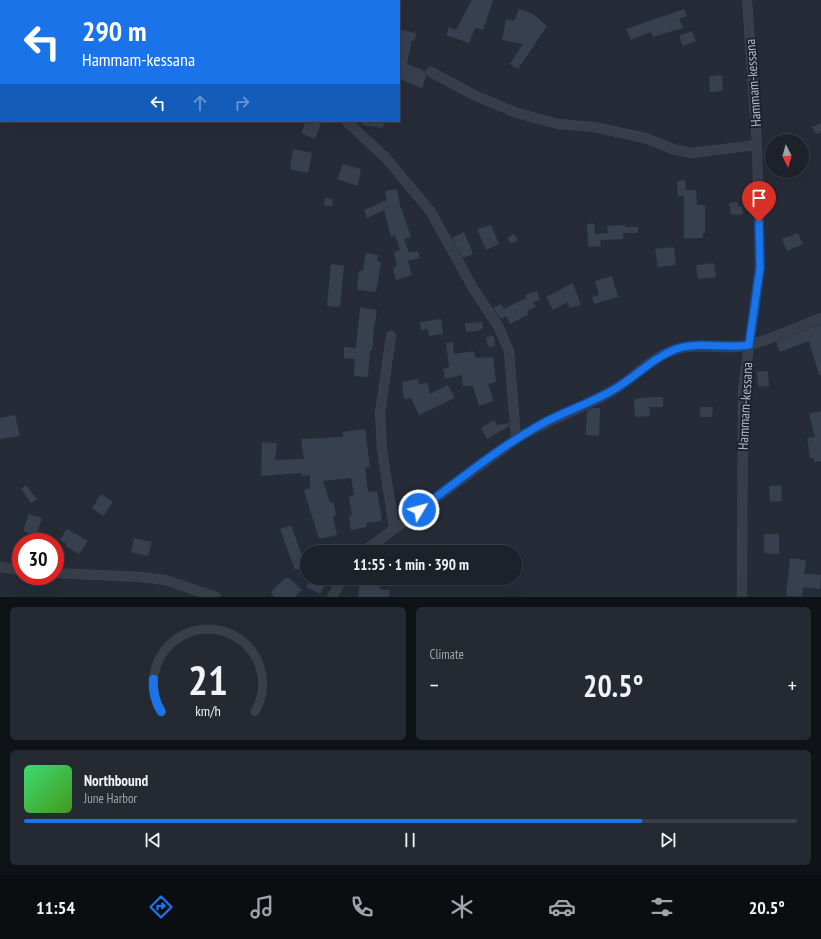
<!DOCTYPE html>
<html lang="en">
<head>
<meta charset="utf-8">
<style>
	:root { --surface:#1c212a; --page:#252932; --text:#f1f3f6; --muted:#a0a3a8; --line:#3a3e47; --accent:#1a73e8 }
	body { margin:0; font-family:"PT Sans Narrow",sans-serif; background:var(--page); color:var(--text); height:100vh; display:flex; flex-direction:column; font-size:15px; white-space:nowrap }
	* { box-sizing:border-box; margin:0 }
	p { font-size:13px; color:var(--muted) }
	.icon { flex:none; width:22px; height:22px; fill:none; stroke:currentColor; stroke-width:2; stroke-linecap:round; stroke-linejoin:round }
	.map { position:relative; height:597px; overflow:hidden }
	.panel { display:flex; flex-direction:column; gap:10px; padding:10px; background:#0f1217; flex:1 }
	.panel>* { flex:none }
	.banner { position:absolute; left:0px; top:0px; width:400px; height:122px; box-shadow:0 4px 16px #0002,0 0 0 1px var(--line); background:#1a73e8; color:#fff; overflow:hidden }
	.needle { width:26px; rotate:174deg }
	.tools { position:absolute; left:765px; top:134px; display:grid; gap:8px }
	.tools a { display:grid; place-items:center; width:44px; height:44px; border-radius:50%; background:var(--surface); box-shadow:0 4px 16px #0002,0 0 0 1px var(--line); font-size:20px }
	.speed { position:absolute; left:12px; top:533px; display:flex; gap:8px; font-size:20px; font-weight:700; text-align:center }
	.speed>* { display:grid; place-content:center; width:52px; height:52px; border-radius:50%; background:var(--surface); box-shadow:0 4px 16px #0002,0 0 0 1px var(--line); line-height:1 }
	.speed .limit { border:6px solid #d22; background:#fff; color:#111 }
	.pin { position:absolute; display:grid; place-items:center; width:34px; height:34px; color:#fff; margin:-41px -17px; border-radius:50% 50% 50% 0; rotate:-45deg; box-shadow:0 0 4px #0007 }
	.pin .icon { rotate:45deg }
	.me { position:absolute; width:44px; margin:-22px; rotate:53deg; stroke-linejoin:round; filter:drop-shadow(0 0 3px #0008) }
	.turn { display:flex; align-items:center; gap:14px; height:84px; padding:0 16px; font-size:18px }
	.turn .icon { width:52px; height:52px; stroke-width:2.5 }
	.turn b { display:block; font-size:28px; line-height:34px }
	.lanes { display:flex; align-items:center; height:38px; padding:0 16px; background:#0003; justify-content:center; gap:20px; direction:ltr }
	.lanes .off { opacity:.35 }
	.big { font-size:30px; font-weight:700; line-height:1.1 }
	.panel .widget { flex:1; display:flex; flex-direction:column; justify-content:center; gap:6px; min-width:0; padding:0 14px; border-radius:6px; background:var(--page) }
	.panel .dial { align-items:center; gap:0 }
	.dial svg { height:104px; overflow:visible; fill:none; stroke:var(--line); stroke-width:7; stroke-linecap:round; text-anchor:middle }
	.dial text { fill:var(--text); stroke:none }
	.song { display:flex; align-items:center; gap:12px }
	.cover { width:48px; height:48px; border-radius:6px; background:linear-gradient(135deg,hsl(140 70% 55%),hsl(100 70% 35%)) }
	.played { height:4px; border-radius:2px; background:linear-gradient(90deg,var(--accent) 80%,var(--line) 80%) }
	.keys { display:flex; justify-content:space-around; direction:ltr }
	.heat { display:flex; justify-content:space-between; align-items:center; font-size:22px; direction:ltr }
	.panel .tiles { flex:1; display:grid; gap:10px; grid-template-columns:1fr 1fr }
	.widget:last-child { grid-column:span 2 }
	.trip { position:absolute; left:300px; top:545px; width:222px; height:40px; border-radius:20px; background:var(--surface); box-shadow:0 4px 16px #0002,0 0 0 1px var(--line); font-weight:700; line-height:40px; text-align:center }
	.dock { display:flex; height:64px; justify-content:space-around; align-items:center; background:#0b0d11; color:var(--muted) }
	.dock .icon { width:28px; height:28px }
	.dock .selected { color:var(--accent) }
	.dock b { font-size:18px; color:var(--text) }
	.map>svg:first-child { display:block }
	.building { fill:#37404f }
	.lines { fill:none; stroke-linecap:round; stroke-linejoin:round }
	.minor-casing { stroke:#414752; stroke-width:10 }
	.minor { stroke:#383e49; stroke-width:9 }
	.route-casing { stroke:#114b97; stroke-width:10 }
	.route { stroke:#1a73e8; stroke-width:7 }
	.labels { text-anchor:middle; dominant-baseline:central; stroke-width:4; stroke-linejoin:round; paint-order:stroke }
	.street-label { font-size:14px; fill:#b4b9c5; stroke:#1d232e }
</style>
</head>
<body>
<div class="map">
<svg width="821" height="597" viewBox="0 0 821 597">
	<rect width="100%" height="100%" fill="#252c38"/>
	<!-- building -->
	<g class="building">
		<polygon points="472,0 493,0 483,30 475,28 469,43 446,35 449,27 456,30"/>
		<polygon points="519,9 533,14 547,26 518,69 510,64 523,44 502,40 506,19 514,21"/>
		<polygon points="684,9 687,16 679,19 683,28 653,37 651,32 631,40 626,29"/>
		<polygon points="399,29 416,33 415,41 412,40 407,64 425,71 426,76 422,88 399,79"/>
		<polygon points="692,31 696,41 683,46 679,36"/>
		<polygon points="722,75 723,91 710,92 709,76"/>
		<polygon points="306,121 322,121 315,139 301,133"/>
		<polygon points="363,121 384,121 383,128 363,125"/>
		<polygon points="821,123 821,132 816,134 812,127"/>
		<polygon points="293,149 312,153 308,173 290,169"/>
		<polygon points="343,164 361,169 358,186 337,179"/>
		<polygon points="685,180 686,190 696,190 697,205 705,205 705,233 703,233 703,238 684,238 684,196 678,196 677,181"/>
		<polygon points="397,189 400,205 411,237 404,239 409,253 418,251 420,258 408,261 412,275 396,280 393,268 397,266 394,252 400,250 395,235 391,237 384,210 367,218 364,210 387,200 385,191"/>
		<polygon points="325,198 333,199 332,206 324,205"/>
		<polygon points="737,202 738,207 742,206 743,214 731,215 729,203"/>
		<polygon points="594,223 595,234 608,233 607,226 625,225 625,227 638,227 638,233 623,233 623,239 600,240 601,246 588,247 587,224"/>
		<polygon points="491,225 499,244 486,250 477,229"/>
		<polygon points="464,232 473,254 463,258 452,238"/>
		<polygon points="798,233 803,244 787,251 782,239"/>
		<polygon points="514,234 518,240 511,244 507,238"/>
		<polygon points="674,247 676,265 658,267 655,249"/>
		<polygon points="366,253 378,255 377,261 381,262 376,292 357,290 359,271 363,271"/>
		<polygon points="714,263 716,277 698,279 696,265"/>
		<polygon points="331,264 344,266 340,307 327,306"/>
		<polygon points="612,276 618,297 594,304 592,297 599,295 595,281"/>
		<polygon points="573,283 581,305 569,308 568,302 553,310 546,297"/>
		<polygon points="537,291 540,300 533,302 536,307 527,311 529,314 510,324 506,316 501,319 493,308 501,304 504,309 526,298 525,295"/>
		<polygon points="360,307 377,310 374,328 372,350 370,350 368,377 354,376 355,359 344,358 344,347 356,348"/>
		<polygon points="441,319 443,334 429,336 428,329 421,330 420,322"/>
		<polygon points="482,322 483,328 477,331 466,332 465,323"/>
		<polygon points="821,324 821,375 819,375 809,341 780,352 776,342"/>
		<polygon points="494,336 495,346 488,347 486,337"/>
		<polygon points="453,342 454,354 474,351 476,358 493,357 496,382 488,384 494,401 479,406 473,386 463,386 462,375 445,379 443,369 449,367 446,343"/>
		<polygon points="768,371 769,386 758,387 757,372"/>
		<polygon points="418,379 419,384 428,383 430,394 448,385 455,398 419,415 411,398 404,399 402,382"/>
		<polygon points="650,397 663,397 663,407 649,407 650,416 635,417 634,399"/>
		<polygon points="700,407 713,407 712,417 700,417"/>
		<polygon points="593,408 600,408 599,436 586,435 587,411"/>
		<polygon points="821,411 821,461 814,462 814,458 810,458 807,438 815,437 809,414"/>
		<polygon points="15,415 20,436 0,439 0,418"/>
		<polygon points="494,420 497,425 509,423 509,426 487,439 481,428"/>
		<polygon points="365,429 370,467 365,468 368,492 377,491 382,521 366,523 367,527 351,530 349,516 352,515 349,496 354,495 351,478 323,481 330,503 333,502 336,515 333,516 337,535 319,539 304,490 310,488 310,475 302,476 302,473 261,476 262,442 277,443 275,460 304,459 301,439 343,437 343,432"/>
		<polygon points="26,485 37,499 31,503 21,489"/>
		<polygon points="781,485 782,501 770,502 769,486"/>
		<polygon points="101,494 113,502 103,516 92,508"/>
		<polygon points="29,514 42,518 36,536 23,531"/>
		<polygon points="291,525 306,567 295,570 280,529"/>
		<polygon points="67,529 88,541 79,554 65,546 67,544 60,540"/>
		<polygon points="764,534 779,534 779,554 764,553"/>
		<polygon points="134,538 152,542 148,556 131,552"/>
		<polygon points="790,558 806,560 804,574 821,575 820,589 803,587 802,597 786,596"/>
		<polygon points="285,578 289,578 302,590 295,597 274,597 271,592"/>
		<polygon points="311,578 328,578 320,594 306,587"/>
		<polygon points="360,579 380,582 380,589 390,590 389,597 358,597"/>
	</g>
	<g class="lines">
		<defs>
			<g id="minor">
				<polyline points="431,72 474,95 517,113 558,124 594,127 645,138 673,149 691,153 757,145"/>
				<polyline points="346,121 386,158 431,212 473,288 498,326 509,351 516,439"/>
				<polyline points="391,336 380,413 382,449 394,528"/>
				<path d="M363,552l153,-113c32,-19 66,-30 98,-49 21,-13 38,-34 63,-41 20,-6 41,0 61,-2 26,-4 57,-19 83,-29"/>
				<polyline points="0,567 21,570"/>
				<polyline points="55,573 141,577 165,580 216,597"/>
				<polyline points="332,597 343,578"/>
				<polyline points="742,597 743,390 760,268 757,145 747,0"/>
			</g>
		</defs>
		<!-- minor casing -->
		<use href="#minor" class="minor-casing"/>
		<!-- minor -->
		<use href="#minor" class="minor"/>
	</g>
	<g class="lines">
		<defs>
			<path id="route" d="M419,510c39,-29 77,-60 119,-84 24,-14 51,-22 75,-36 22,-12 39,-32 63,-41 23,-8 49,0 73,-4l11,-77 -1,-46"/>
		</defs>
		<!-- route casing -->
		<use href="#route" class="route-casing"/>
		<!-- route -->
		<use href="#route" class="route"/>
	</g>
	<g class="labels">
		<!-- street labels -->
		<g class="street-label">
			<text transform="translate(753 83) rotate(-94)">Hammam-kessana</text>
			<text transform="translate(745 406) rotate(-87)">Hammam-kessana</text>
		</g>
	</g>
</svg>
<div class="tools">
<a><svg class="needle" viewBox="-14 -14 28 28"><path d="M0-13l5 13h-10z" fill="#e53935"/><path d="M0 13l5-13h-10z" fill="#a0a3a8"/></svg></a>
</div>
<div class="speed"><div class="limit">30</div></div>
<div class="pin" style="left:759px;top:222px;background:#d93025"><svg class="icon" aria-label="arrive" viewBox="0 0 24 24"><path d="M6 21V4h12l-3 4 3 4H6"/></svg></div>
<svg class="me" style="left:419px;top:510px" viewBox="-20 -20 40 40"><circle r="17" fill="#1a73e8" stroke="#fff" stroke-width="3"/><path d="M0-11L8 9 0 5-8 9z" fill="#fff"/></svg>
<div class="trip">11:55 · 1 min · 390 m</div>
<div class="banner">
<div class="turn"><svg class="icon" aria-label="left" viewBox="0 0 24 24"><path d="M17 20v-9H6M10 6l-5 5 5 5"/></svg><div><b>290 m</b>Hammam-kessana</div></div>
<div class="lanes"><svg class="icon" aria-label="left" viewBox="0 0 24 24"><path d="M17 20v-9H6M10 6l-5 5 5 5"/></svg><svg class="icon off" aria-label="ahead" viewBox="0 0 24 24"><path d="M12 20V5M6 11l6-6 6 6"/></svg><svg class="icon off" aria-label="right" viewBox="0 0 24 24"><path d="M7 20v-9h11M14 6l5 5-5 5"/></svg></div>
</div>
</div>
<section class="panel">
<div class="tiles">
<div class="widget dial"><svg viewBox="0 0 100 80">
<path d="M14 69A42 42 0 1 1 86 69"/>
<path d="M14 69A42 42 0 0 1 8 44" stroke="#1a73e8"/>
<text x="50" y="56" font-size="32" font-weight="700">21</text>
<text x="50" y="72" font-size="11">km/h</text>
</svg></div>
<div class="widget"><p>Climate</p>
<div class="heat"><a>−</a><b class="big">20.5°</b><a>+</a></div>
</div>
<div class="widget">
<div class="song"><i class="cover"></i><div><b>Northbound</b><p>June Harbor</p></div></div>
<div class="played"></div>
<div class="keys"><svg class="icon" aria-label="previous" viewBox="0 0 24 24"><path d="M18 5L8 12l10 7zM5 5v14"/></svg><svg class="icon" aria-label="pause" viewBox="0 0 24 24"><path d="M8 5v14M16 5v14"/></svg><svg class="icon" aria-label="next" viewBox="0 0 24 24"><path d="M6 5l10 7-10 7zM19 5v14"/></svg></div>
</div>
</div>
</section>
<nav class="dock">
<b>11:54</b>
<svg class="icon selected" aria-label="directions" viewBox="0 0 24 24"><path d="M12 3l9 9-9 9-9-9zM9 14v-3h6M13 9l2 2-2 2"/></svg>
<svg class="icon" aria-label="music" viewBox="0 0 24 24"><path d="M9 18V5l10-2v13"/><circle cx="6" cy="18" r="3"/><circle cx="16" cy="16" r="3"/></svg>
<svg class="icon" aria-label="phone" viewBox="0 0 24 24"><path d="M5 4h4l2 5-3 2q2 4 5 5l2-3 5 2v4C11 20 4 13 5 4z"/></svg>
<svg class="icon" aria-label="climate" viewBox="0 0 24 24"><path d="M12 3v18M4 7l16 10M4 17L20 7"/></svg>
<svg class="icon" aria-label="car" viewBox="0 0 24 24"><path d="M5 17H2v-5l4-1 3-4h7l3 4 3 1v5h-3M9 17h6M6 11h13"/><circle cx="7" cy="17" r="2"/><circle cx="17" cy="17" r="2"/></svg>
<svg class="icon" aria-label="filters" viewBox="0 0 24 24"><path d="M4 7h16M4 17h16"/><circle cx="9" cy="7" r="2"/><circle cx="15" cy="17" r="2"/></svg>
<b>20.5°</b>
</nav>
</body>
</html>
